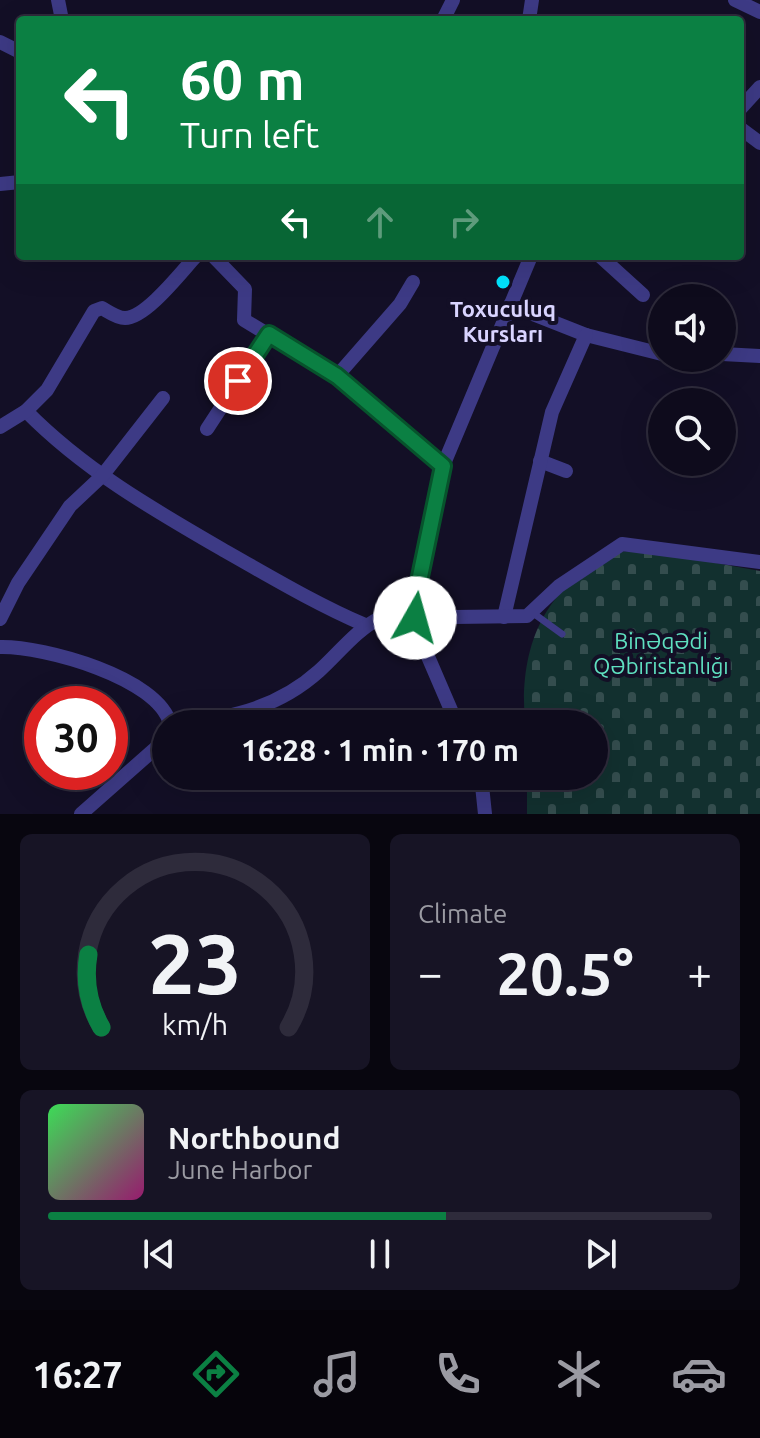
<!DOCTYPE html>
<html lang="en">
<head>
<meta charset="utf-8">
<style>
	:root { --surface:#0e0b1c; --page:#171425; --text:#f1f3f6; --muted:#9b9ba3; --line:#2e2b3b; --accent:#0b8043 }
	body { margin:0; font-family:Ubuntu,sans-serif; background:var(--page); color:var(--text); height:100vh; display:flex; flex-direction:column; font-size:30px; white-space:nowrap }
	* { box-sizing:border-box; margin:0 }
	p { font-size:26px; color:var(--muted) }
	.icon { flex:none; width:44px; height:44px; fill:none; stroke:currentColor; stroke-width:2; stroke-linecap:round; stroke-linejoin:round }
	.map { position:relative; height:814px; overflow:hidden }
	.sheet { display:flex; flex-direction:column; gap:20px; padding:20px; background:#08060f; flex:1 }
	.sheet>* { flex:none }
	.guide { position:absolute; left:16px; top:16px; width:728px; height:244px; border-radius:8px; box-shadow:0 8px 32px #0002,0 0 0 2px var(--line); background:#0b8043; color:#fff; overflow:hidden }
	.controls { position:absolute; left:648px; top:284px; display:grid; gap:16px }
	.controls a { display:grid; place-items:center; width:88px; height:88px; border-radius:50%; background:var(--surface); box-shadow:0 8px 32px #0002,0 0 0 2px var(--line); font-size:40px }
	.speed { position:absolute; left:24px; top:686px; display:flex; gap:16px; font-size:40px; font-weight:700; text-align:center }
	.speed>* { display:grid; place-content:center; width:104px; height:104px; border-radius:50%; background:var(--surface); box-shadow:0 8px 32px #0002,0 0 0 2px var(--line); line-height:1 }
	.speed .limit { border:12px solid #d22; background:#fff; color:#111 }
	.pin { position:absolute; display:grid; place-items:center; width:68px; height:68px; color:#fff; margin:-34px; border:4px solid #fff; border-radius:50%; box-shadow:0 2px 8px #0007 }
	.me { position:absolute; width:88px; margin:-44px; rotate:7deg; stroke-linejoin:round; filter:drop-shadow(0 0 6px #0008) }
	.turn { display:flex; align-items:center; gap:28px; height:168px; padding:0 32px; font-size:36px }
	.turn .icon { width:104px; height:104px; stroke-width:2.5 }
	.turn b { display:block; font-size:56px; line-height:68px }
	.lanes { display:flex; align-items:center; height:76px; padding:0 32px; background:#0003; justify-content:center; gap:40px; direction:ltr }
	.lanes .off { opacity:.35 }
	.big { font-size:60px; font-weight:700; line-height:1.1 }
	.sheet .card { flex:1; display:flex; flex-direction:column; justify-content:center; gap:12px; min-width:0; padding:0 28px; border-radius:12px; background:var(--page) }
	.sheet .dial { align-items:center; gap:0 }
	.dial svg { height:208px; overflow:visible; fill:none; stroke:var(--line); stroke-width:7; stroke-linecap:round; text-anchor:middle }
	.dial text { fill:var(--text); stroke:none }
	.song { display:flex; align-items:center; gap:24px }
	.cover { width:96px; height:96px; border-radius:12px; background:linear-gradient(135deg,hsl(130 70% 55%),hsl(320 70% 35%)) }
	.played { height:8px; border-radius:4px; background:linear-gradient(90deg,var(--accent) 60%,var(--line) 60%) }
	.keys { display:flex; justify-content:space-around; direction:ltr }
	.heat { display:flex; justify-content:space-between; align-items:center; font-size:44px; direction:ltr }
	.sheet .tiles { flex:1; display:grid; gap:20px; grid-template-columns:1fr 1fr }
	.card:last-child { grid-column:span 2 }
	.trip { position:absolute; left:152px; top:710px; width:456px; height:80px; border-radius:40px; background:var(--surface); box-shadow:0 8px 32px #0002,0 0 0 2px var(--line); font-weight:700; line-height:80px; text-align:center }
	.tabs { display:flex; height:128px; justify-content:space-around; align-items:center; background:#06040b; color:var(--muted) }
	.tabs .icon { width:56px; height:56px }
	.tabs .active { color:var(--accent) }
	.tabs b { font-size:36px; color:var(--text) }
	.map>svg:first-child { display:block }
	.cemetery { fill:url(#cemetery-stones) }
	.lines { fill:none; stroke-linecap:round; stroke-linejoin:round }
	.service { stroke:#3d3a85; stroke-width:7 }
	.minor { stroke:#3d3a85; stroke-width:14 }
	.route-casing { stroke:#07532c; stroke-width:20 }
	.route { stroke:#0b8043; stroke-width:14 }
	.poi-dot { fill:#00e5ff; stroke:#130f26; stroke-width:3 }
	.labels { text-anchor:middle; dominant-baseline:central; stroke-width:8; stroke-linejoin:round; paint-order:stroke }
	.poi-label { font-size:22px; font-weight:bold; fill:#d9d4ff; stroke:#130f26 }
	.park-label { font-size:22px; fill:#5fe0c0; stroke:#130f26 }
</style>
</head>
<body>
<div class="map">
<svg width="760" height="814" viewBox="0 0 760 814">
	<defs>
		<pattern id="cemetery-stones" width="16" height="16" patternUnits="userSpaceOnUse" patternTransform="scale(2)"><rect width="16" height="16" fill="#12302f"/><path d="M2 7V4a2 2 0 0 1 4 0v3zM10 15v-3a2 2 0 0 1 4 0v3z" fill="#344d4e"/></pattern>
	</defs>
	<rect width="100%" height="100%" fill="#130f26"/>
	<!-- cemetery -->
	<path class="cemetery" d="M650,551l110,20v243h-233v-38h67v-52h-69c-6,-74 16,-135 88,-170 9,-4 26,-2 37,-3z"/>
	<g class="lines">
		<!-- service -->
		<polyline class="service" points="533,613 562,634"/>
		<!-- minor -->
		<g class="minor">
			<polyline points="58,0 62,20"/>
			<polyline points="735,0 760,12"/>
			<polyline points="443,20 453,0"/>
			<polyline points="529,20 532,0"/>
			<polyline points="0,42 20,52"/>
			<polyline points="740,109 760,87"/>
			<polyline points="740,128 760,143"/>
			<polyline points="0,184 20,182"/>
			<polyline points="213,256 245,289 244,320 337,376 443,466"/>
			<polyline points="600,256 643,295"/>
			<polyline points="510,305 586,335 662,354"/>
			<polyline points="722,354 760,356"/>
			<polyline points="337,376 400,304 413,282"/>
			<path d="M26,411c58,59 128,99 199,140 46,26 91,53 140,74"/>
			<path d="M0,427l26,-16 21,-21 47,-79 8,-3c7,4 15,10 23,10 21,0 57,-47 71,-62"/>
			<polyline points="207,429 269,334"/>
			<polyline points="540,461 566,471"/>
			<polyline points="504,617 552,412 586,335"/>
			<polyline points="0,619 18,583 70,506 102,476 163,398"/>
			<path d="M0,647c44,-1 159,31 170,77"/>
			<path d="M184,724c52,-8 95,-17 135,-53 20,-18 37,-41 61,-53l147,-2 32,-30 63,-42 138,18"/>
			<polyline points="457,724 417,631 414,604 443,466 531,256"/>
			<polyline points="481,776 485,814"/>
			<polyline points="81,814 166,739"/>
		</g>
	</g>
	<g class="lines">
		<defs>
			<polyline id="route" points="238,381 269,334 337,376 443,466 417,591 415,618"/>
		</defs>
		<!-- route casing -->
		<use href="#route" class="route-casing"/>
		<!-- route -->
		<use href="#route" class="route"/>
	</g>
	<!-- markers -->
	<circle class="poi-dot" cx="503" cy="282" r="8"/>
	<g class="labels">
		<!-- poi labels -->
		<g class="poi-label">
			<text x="503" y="308">Toxuculuq<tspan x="503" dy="25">Kursları</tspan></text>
		</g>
		<!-- park labels -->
		<g class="park-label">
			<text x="661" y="640">Binəqədi<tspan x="661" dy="25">Qəbiristanlığı</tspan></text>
		</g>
	</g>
</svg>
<div class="controls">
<a><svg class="icon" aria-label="sound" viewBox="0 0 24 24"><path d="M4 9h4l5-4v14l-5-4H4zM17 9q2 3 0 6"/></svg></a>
<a><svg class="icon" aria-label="search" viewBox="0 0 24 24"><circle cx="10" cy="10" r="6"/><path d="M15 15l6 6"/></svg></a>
</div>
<div class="speed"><div class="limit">30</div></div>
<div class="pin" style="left:238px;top:381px;background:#d93025"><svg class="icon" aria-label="arrive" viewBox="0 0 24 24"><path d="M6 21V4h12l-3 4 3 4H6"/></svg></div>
<svg class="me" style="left:415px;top:618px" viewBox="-20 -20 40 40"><circle r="19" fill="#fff"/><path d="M0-13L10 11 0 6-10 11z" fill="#0b8043"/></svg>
<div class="trip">16:28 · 1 min · 170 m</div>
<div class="guide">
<div class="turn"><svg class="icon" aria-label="left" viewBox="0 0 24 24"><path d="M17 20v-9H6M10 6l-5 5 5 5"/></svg><div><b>60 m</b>Turn left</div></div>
<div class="lanes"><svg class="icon" aria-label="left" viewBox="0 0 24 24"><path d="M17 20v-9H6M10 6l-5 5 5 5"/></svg><svg class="icon off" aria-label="ahead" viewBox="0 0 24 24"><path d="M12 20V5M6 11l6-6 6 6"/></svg><svg class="icon off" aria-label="right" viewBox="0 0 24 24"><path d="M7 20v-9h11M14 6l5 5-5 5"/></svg></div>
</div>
</div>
<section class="sheet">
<div class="tiles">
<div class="card dial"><svg viewBox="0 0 100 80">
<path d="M14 69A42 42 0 1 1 86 69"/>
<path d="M14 69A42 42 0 0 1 9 41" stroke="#0b8043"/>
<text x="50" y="56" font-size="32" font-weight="700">23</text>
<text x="50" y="72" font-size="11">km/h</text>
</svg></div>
<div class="card"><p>Climate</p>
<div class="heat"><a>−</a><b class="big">20.5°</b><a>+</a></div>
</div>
<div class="card">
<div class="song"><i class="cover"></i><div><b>Northbound</b><p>June Harbor</p></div></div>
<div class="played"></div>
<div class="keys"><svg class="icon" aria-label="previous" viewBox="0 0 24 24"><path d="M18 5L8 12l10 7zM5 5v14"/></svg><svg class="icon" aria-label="pause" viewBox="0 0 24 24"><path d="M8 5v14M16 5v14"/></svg><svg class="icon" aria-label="next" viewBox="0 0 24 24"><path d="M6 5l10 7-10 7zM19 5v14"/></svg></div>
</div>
</div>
</section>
<nav class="tabs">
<b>16:27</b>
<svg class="icon active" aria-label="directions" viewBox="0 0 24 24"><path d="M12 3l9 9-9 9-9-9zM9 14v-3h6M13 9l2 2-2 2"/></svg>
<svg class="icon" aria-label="music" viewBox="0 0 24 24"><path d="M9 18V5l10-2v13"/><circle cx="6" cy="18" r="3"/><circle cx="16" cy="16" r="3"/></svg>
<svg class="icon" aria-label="phone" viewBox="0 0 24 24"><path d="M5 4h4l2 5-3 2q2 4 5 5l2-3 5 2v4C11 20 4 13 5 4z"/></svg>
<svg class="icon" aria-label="climate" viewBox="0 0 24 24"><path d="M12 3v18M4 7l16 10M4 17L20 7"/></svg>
<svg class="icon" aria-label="car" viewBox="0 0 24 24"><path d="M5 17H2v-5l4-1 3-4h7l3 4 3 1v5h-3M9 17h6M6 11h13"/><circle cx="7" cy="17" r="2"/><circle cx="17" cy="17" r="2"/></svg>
</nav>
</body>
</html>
